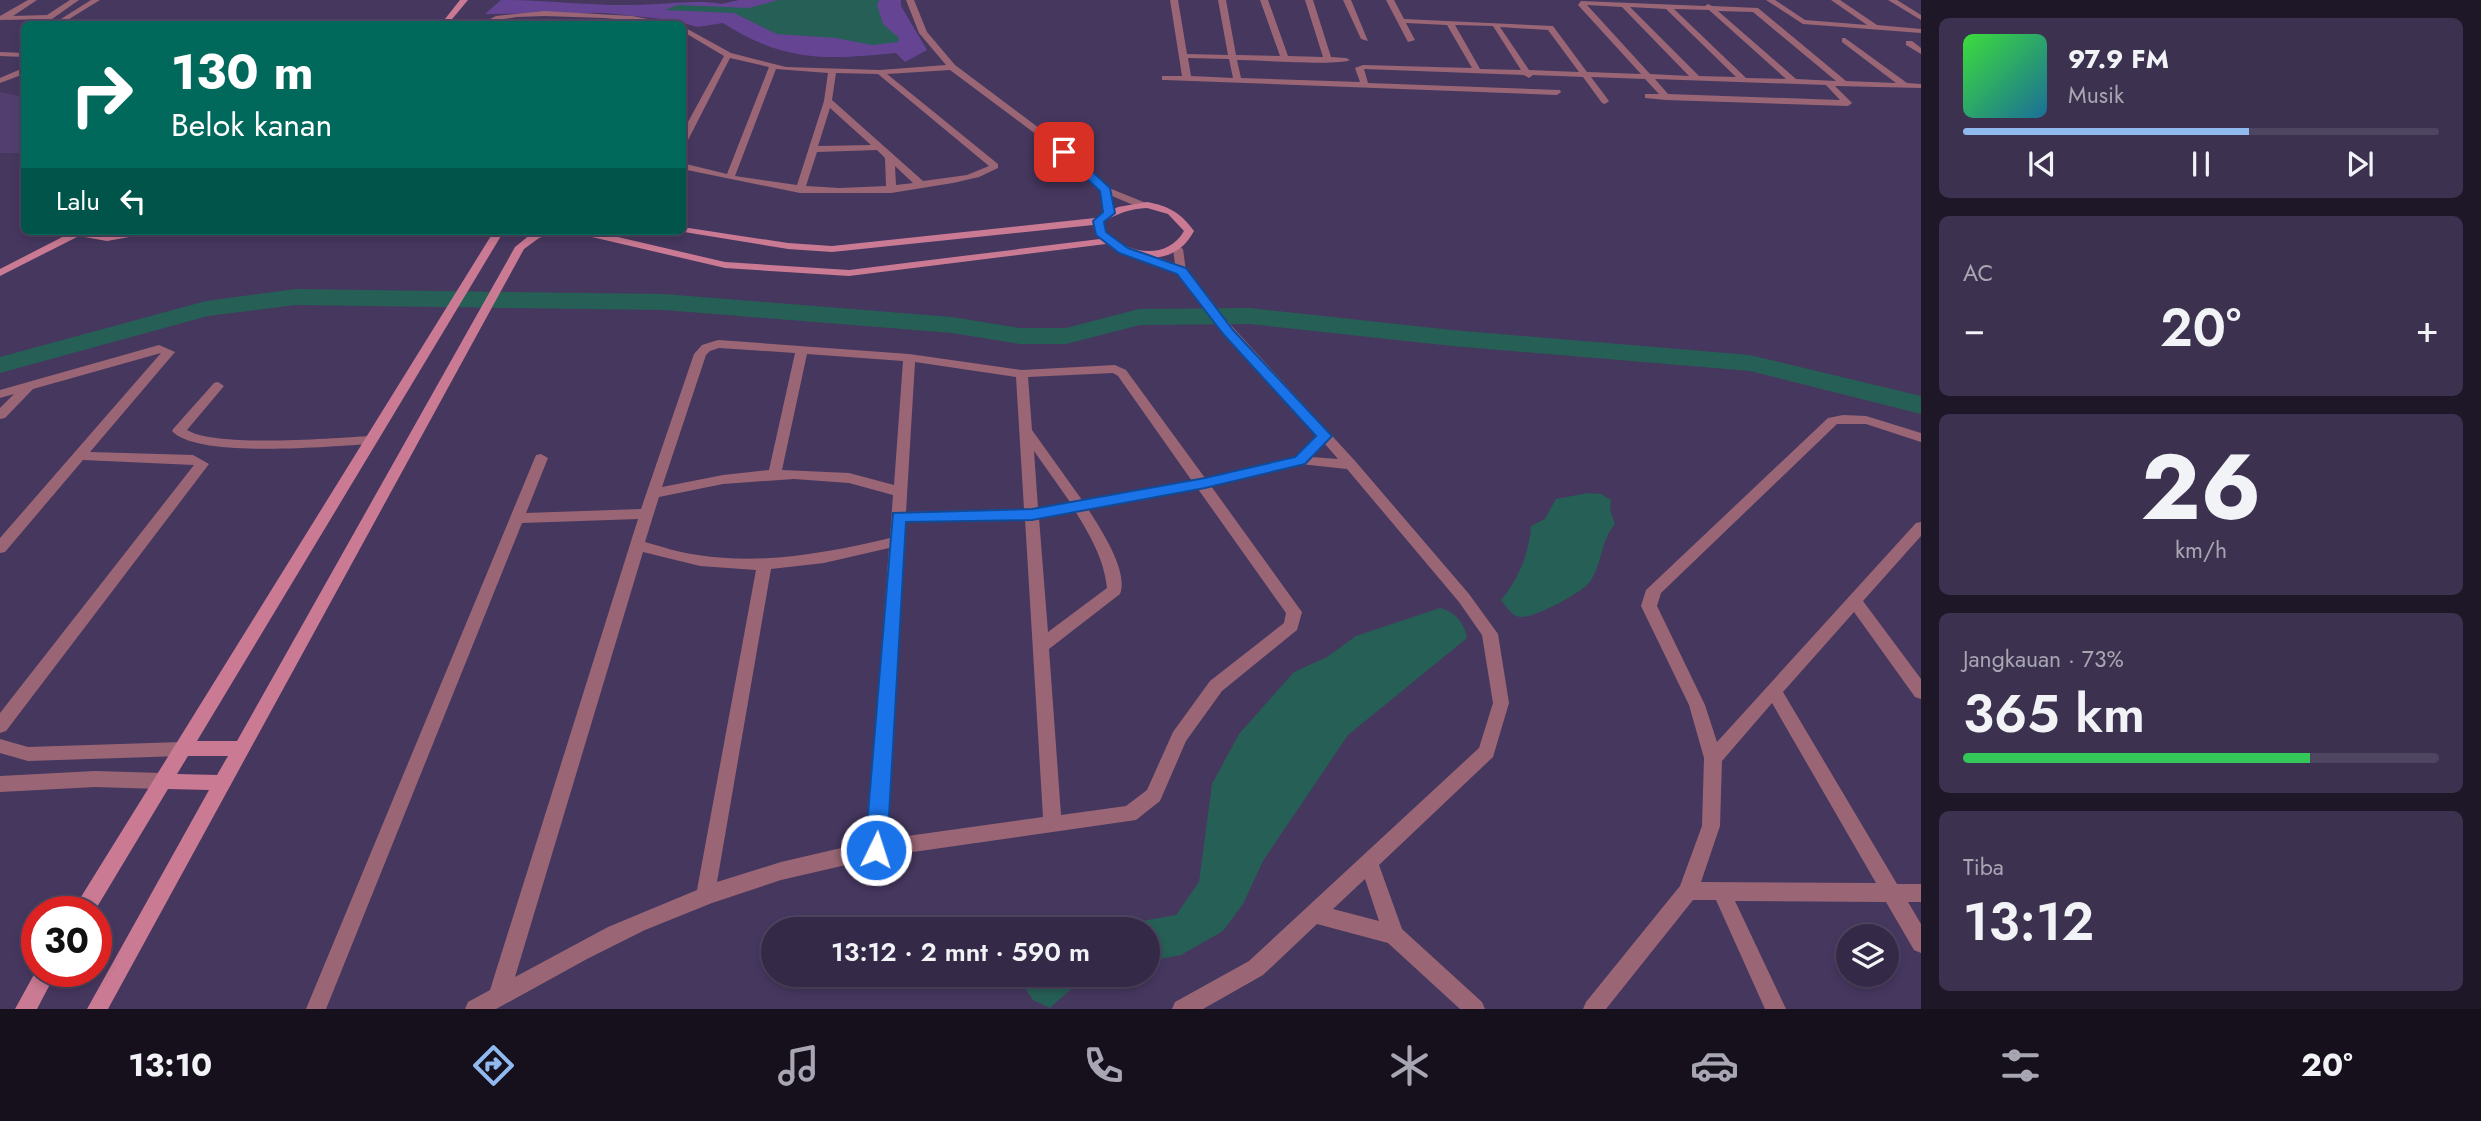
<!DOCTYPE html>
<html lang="id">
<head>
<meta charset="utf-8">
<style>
	:root { --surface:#342947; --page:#3c314e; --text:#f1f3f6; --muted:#a9a6b4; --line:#4e4560; --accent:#90b9f0 }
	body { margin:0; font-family:Jost,sans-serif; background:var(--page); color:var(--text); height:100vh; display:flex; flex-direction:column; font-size:26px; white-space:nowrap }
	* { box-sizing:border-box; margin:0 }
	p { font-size:23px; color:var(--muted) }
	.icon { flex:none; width:38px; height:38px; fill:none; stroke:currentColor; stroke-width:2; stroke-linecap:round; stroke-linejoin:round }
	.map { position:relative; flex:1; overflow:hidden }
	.side { display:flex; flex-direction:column; gap:18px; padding:18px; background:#1d1727; width:560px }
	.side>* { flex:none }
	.guide { position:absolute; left:21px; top:21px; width:665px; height:214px; border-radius:10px; box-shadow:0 4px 10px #0003,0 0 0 2px var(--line); background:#00695c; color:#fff; overflow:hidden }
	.controls { position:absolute; left:1836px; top:924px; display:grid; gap:14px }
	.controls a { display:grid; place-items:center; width:63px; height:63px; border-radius:50%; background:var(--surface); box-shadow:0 4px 10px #0003,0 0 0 2px var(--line); font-size:35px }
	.speed { position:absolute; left:21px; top:896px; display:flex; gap:14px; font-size:35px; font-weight:700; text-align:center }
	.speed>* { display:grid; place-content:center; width:91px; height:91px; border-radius:50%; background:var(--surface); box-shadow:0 4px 10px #0003,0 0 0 2px var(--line); line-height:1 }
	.speed .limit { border:10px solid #d22; background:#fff; color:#111 }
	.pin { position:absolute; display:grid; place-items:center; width:60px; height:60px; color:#fff; margin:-30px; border-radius:14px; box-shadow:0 4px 10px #0006 }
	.me { position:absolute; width:77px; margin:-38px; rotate:4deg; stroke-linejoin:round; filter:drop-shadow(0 0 5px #0008) }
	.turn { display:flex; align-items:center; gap:24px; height:147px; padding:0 35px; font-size:32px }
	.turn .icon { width:91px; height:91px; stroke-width:2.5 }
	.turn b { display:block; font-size:49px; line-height:60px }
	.then { display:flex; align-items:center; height:66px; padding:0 35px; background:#0003; gap:14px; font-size:26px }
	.big { font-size:52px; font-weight:600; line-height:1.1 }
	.side .widget { flex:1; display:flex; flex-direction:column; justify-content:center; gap:10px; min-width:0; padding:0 24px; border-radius:10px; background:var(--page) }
	.side .dial { align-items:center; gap:0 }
	.dial b { font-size:91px; line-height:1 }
	.song { display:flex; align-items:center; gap:21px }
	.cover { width:84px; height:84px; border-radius:10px; background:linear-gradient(135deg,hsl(120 70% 55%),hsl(200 70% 35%)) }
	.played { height:7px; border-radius:4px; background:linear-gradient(90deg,var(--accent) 60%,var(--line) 60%) }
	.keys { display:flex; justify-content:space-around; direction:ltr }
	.heat { display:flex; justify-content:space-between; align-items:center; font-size:38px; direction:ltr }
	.charge { height:10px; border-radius:5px; background:linear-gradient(90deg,#34c759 73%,var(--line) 0) }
	.trip { position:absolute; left:761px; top:917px; width:399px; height:70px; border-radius:35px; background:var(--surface); box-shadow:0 4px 10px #0003,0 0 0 2px var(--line); font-weight:600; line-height:70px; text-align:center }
	.tab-bar { display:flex; height:112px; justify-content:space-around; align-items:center; background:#15101c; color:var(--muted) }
	.tab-bar .icon { width:49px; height:49px }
	.tab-bar .current { color:var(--accent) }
	.tab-bar b { font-size:32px; color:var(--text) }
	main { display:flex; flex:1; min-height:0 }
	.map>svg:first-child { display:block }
	.built { fill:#523f6f }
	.green { fill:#654493 }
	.water { fill:#265f55 }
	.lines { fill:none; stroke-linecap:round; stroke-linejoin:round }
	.river { fill:#265f55; fill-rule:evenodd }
	.street { fill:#9a6675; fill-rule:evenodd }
	.secondary { fill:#ca7a93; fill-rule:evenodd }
	.route { fill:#1a73e8; stroke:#114b97; stroke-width:2 }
</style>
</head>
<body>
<main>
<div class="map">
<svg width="1921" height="1009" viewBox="0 0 1921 1009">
	<rect width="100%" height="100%" fill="#46375f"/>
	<!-- built -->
	<polygon class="built" points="0,92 24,97 24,153 0,153"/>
	<!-- green -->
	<path class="green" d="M501,0c52,0 103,8 156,4 20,-1 47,-4 64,0l18,-4h162v6l26,44 -22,12 -9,-9c-69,7 -113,9 -173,-30l-25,4 -27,-7 -66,-7 -120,1z"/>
	<!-- water -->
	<g class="water">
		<polygon points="778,0 879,0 877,5 883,24 899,38 898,42 872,45 836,38 777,34 734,13 665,10 678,5 749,8"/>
		<path d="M1588,493l13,1 10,6 -1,10 5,14c-15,17 -12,40 -26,59 -8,10 -55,35 -68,34 -9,0 -15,-11 -20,-17 18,-22 28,-46 30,-74l14,-7 11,-20z"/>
		<path d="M1440,608c15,4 24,14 27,30l-119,97 -85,126 -20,43 -20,27 -42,24 -33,6v-32h-52l80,-14 23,-33 13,-98 27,-50 55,-62 33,-15 29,-21z"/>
		<polygon points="1031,975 1100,975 1071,989 1050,1008 1033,1000 1025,988"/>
	</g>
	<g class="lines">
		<!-- river -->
		<polygon class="river" points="296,289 664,294 952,317 1020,328 1066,328 1139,309 1250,308 1452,330 1750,355 1921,396 1921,414 1750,371 1452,346 1250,324 1140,325 1066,344 1020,344 952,333 664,310 296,305 208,316 0,373 0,357 206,301"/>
		<!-- street -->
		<g class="street">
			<polygon points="28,0 37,0 13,16 47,15 70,0 79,0 52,19 0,20 0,16"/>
			<polygon points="91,0 100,0 61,24 53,24"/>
			<path d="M906,0h8l13,32 28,33 112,84 42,39 37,15v4h-8l-26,-11 2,17 -9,2 -4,-24 -40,-38 -111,-83 -63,4 111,90v4l-19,9 -26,6 -62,10h-91l-118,-24v-6l45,11 42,-107 -39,-9 -43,84 -5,3v-12l42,-77 -42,-25v-5l49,27 55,14 94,3 66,-5 -27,-32zM776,69l52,4 -4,28 -27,84 -62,-9zM836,73l42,1 111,92 -22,9 -44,6 -91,-81zM830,108l41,37 -53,1zM877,150l8,8 1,28 -46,2 -34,-2 11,-34zM895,166l18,17 -17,2z"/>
			<path d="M1170,0h8l9,54 41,1 -10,-55h8l10,55 44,1 -20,-56h8l20,56 35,1 -18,-57h8l18,57 15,1 4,2c-12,6 -93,0 -113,0l4,18 119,4 -5,-14 8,-3 109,3 -25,-43 -41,-2 9,17 -7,2 -22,-42h8l10,19 149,7 34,46 54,2 -63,-69 3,-4 124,5 3,-2 4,2 46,2 88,73 50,2 -54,-41v-4h3l62,45 14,1v4l-86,-2 17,17 -4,3 -182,-6 -21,-2v-4h14l-14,-15 -54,-2 18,24 -4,3 -3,-1 -19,-26 -50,-2 -4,3 -5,-3 -160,-6 4,14 192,7 1,2 -4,3 -392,-15h-3v-4h20zM1587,5l35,2 67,69 -39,-2zM1630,7l36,2 70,68 -37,-1zM1674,9l35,1 77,69 -40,-1zM1718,11l35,1 83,69 -40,-2zM1455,25l38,1 28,44 -41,-1zM1500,27l48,3 31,42 -50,-2zM1188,58l41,1 4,19 -42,-2zM1655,79l171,6 14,15 -172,-6z"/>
			<polygon points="1343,0 1351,0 1368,41 1361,39"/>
			<polygon points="1766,0 1775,0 1805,20 1867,25 1831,0 1840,0 1877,25 1921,29 1921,33 1803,24"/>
			<polygon points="1888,0 1897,0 1921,15 1921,20"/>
			<polygon points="544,11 632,16 675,24 604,18 544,16 517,17 498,20 489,24 480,24 496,16"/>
			<polygon points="1906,41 1912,41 1921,48 1921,54 1906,45"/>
			<polygon points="0,52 24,53 24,57 0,56"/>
			<polygon points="21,69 24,69 24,74 0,83 0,78"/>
			<path d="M1178,246l5,3 3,22 21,28 149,163 113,132 29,40 11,69 -16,54 -114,108 23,64 80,73 3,7h-25l-72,-66 -71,-19 -54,51 -60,34h-31l3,-7 74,-41 230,-213 14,-45 -11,-68 -23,-33 -112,-133 -47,-5 -89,22 88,122 3,4 -5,18 -75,61 -36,50 -26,60 -24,19 -251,36 -104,24 -69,23 -67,27 -58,29 -91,50h-31l3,-7 22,-12 148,-471 -116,4 -196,486h-20l230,-554 5,-1 7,4 -22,55 115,-4 53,-155 8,-9 16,-5 191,14 113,16 93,-5 11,5 79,108 91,-21 21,-21 -118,-133 -22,-30 -41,-19 5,-3 4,1 30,12 -2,-15zM719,348l76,5 -26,117 -46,5 -61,12 44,-132 4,-4zM807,354l96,7 -9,124 -45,-12 -67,-3zM915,362l101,15 8,132 -118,3zM1113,373l5,3 74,105 -110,19 -50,-70 -4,-53zM1325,444l13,15 -27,-2zM1034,451l36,51 -32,6zM794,479l55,4 44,12 -3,43c-63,15 -128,27 -192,17 -18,-2 -35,-8 -53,-13l14,-45 64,-13zM1198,489l88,124 -2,10 -74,58 -37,51 -26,58 -21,16 -65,9 -12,-166 71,-55c9,-23 -20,-66 -32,-85zM1075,511c15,24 29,48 32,77l-59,44 -9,-114zM1025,519l18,298 -157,22 19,-317zM889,548l-22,294 -86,20 -64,20 54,-313 53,-6zM643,552l57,14 56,4 -59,320 -89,37 -93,50zM1365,879l14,42 -46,-12z"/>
			<polygon points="159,345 175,352 90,452 193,455 209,464 6,731 0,733 0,713 194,465 83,460 5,552 0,553 0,538 161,353 33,389 5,418 0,419 0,408 14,394 0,398 0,390"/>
			<path d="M218,382l6,4 -37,44c29,18 146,8 184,6l7,4 -7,4c-39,2 -174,15 -199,-13l2,-3 40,-45z"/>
			<path d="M1843,415l23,1 55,17v9l-55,-18h-29l-176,169 -4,13 48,99 12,37 199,-219 5,-1v14l-58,65 58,78v20l-6,-2 -61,-85 -71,80 114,192h24v18h-13l13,22v29l-7,-3 -28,-48 -151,-1 51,108h-21l-49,-109h-23l-87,109h-23l3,-7 94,-116 22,-60 2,-68 -15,-53 -48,-99 5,-16 182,-172zM1772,703l104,180 -175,-1 19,-56 2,-65z"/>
			<polygon points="0,739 28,747 181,742 187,744 190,749 187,754 181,756 28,761 0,753"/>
			<polygon points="95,771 161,773 167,775 170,781 167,787 161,789 95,787 0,792 0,776"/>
		</g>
		<!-- secondary -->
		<g class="secondary">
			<polygon points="460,0 468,0 448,24 441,24"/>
			<path d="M1147,202c22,4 34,11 47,29 -19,36 -56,30 -88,13l-257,32 -124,-8 -146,-34 -5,-3h18l133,31 124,8 251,-31 -5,-6 -2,-8 -261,27 -44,-3 -110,-18h4v-4l106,16 44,3 263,-28 23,-11zM1147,208l21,6 16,17c-17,30 -57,23 -79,1l-2,-10c15,-9 27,-13 44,-14z"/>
			<polygon points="74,231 107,235 129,231 151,231 146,234 107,241 79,236 0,276 0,269"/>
			<path d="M494,231h10l-307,510h40l278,-494 16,-13 29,-3 -21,7 -15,11 -416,760h-21l122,-219 -41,-1 -74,123h-21l3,-7zM188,756h40l-11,19 -40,-1z"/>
			<polygon points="37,969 37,971 57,971 37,1009 15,1009"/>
		</g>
	</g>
	<!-- route -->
	<polygon class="route" points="1060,149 1068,149 1110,188 1115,213 1104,222 1106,232 1128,248 1186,268 1233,330 1332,436 1305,464 1205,488 1032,520 906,522 887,850 883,857 876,860 868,857 865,850 893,513 1032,509 1205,478 1295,457 1316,436 1224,335 1177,274 1119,253 1096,235 1093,221 1103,212 1100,191 1060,154"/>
</svg>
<div class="controls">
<a><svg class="icon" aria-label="layers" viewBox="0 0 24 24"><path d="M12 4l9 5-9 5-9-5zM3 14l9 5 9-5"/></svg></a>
</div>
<div class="speed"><div class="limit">30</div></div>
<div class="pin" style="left:1064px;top:152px;background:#d93025"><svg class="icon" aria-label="arrive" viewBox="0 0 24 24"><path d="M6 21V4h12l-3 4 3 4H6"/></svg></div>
<svg class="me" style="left:876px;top:850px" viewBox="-20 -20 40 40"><circle r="17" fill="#1a73e8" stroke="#fff" stroke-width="3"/><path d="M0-11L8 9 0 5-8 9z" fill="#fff"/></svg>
<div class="trip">13:12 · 2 mnt · 590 m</div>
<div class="guide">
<div class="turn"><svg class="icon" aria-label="right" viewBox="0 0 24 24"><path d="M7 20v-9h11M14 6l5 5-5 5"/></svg><div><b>130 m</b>Belok kanan</div></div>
<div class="then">Lalu<svg class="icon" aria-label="left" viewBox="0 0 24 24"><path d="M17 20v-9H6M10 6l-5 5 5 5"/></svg></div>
</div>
</div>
<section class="side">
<div class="widget">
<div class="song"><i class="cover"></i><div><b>97.9 FM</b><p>Musik</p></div></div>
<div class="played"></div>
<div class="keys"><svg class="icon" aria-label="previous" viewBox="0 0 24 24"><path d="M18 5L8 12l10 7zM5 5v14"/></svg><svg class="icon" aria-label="pause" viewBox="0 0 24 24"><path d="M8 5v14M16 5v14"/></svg><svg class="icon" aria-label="next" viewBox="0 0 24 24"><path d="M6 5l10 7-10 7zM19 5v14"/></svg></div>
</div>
<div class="widget"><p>AC</p>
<div class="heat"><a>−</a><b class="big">20°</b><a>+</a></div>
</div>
<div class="widget dial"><b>26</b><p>km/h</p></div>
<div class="widget"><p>Jangkauan · 73%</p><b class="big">365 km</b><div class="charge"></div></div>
<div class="widget"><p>Tiba</p><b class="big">13:12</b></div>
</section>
</main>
<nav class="tab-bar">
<b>13:10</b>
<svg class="icon current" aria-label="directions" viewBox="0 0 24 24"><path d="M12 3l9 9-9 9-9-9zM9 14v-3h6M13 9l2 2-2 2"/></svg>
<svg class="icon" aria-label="music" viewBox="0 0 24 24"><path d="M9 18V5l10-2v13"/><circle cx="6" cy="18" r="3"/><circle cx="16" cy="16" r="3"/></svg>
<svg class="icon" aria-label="phone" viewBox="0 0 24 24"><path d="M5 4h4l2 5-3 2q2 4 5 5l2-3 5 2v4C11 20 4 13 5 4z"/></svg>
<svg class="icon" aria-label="climate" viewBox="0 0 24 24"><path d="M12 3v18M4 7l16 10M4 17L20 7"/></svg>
<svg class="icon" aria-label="car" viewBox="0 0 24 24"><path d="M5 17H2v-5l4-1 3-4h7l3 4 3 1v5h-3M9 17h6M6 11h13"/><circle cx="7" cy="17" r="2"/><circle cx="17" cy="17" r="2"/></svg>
<svg class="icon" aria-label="filters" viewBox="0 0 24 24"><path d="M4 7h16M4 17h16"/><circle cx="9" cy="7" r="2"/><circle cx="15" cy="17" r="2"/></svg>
<b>20°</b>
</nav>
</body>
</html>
